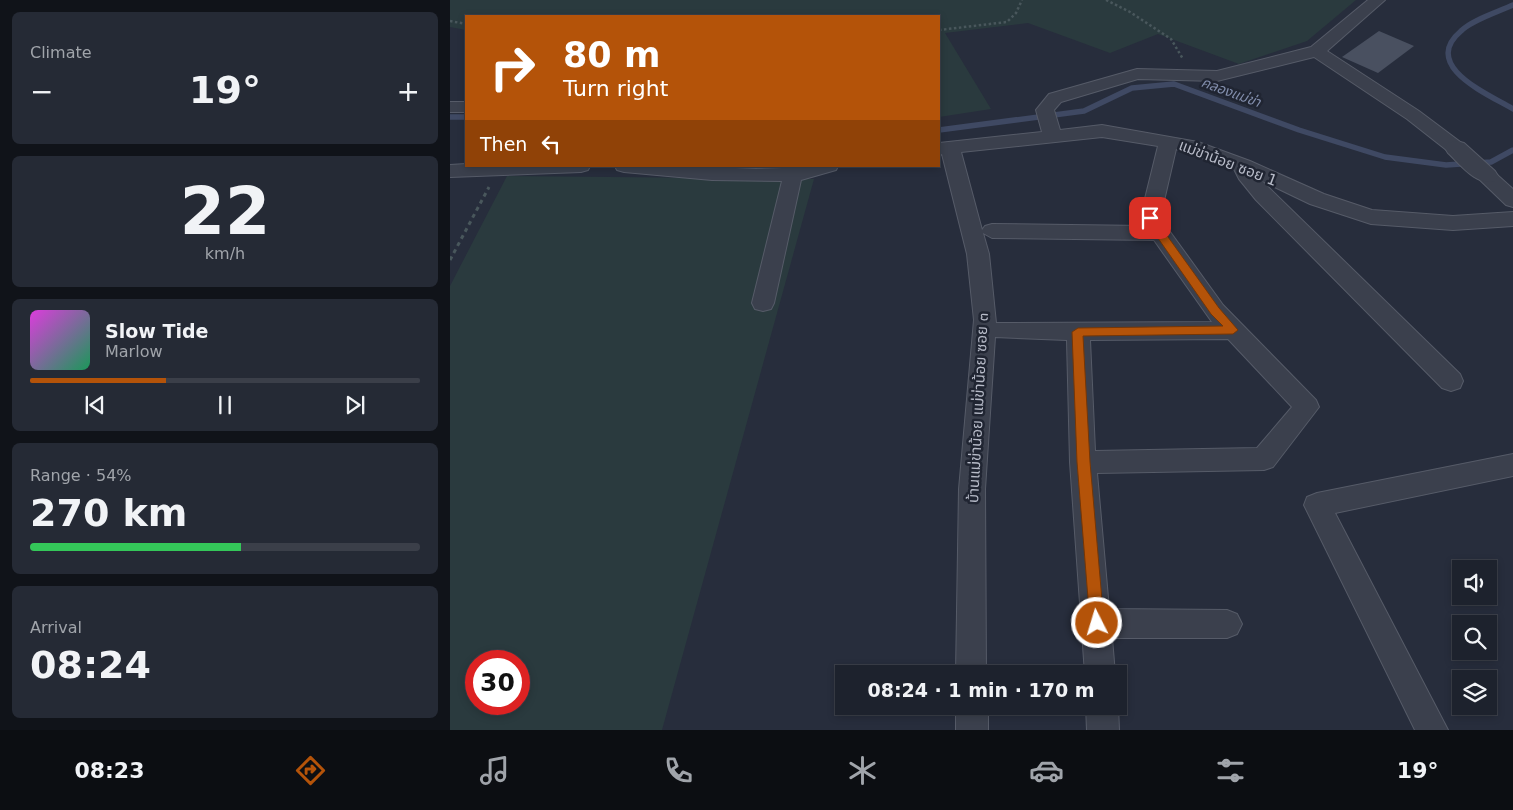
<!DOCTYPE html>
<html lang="en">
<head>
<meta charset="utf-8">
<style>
	:root { --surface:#1d222d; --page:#252a35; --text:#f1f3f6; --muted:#a0a4aa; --line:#3b3f49; --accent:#b45309 }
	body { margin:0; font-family:"DejaVu Sans","Noto Sans Thai",sans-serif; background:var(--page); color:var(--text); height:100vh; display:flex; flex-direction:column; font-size:19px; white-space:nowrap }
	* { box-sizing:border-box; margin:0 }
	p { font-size:16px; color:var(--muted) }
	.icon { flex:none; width:28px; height:28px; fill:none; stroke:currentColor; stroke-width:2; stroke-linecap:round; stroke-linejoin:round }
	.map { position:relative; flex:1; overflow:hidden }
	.panel { display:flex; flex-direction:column; gap:12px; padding:12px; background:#101319; width:450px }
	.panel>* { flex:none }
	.guide { position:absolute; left:15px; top:15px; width:475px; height:152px; border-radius:0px; box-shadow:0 2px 8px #0003,0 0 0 1px var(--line); background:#b45309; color:#fff; overflow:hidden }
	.buttons { position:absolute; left:1002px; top:560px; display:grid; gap:10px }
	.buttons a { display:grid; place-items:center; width:45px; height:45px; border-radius:0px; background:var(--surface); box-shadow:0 2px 8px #0003,0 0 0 1px var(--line); font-size:25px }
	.speed { position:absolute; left:15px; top:650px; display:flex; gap:10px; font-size:25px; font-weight:700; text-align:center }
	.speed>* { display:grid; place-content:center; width:65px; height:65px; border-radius:50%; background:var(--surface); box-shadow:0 2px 8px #0003,0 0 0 1px var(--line); line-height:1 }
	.speed .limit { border:8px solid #d22; background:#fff; color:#111 }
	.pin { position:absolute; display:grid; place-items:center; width:42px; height:42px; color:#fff; margin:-21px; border-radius:10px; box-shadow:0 2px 8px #0006 }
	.me { position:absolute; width:55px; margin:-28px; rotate:355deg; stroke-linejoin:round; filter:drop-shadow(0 0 4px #0008) }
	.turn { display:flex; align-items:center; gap:18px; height:105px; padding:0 15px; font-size:22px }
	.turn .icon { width:65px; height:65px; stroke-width:2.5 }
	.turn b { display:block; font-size:35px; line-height:42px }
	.then { display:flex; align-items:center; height:48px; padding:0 15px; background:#0003; gap:10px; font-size:19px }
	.big { font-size:38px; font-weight:700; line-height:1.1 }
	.panel .widget { flex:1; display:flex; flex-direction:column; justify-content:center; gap:8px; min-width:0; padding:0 18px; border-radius:8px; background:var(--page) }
	.panel .dial { align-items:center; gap:0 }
	.dial b { font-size:65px; line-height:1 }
	.song { display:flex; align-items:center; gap:15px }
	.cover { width:60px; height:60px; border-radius:8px; background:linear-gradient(135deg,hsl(300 70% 55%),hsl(150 70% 35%)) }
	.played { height:5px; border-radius:2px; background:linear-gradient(90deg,var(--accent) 35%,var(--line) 35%) }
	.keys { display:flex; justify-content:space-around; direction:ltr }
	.heat { display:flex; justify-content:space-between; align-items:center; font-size:28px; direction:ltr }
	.charge { height:8px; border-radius:4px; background:linear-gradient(90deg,#34c759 54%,var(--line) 0) }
	.trip { position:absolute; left:385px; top:665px; width:292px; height:50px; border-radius:0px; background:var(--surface); box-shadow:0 2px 8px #0003,0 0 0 1px var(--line); font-weight:700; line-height:50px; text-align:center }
	.dock { display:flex; height:80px; justify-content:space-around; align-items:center; background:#0c0e12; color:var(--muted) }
	.dock .icon { width:35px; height:35px }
	.dock .current { color:var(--accent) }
	.dock b { font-size:22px; color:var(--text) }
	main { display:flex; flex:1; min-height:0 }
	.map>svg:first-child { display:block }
	.green { fill:#2a3a3e; fill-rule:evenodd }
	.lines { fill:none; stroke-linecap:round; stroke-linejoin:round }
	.stream { stroke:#3f4963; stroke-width:5.5 }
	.building { fill:#495060 }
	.minor-casing { stroke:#565b68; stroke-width:2 }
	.tertiary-casing { stroke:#565b68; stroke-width:2 }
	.path-far1 { stroke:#49575c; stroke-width:2.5; stroke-dasharray:2.5 2.5; stroke-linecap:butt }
	.path { stroke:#49575c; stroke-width:3; stroke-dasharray:4 4; stroke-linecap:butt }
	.minor { fill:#3b404d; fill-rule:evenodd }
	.tertiary { fill:#3b404d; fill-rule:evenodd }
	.route { fill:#b45309; stroke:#753606 }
	.labels { text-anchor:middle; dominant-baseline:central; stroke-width:5; stroke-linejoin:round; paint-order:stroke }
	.far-water-label { font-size:14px; font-style:italic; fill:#828eac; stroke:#202532 }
	.street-label { font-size:15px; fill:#b7bbc8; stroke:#202532 }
</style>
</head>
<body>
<main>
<section class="panel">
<div class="widget"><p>Climate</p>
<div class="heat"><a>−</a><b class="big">19°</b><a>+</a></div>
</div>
<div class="widget dial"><b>22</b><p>km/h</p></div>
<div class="widget">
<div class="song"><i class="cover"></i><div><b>Slow Tide</b><p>Marlow</p></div></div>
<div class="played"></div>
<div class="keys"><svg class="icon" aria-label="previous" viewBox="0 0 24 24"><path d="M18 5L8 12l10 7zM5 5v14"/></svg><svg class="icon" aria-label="pause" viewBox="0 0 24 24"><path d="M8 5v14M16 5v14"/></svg><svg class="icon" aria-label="next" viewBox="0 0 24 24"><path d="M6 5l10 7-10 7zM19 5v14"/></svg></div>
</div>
<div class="widget"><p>Range · 54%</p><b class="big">270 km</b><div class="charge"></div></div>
<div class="widget"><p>Arrival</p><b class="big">08:24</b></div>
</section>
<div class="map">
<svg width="1063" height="730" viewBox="0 0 1063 730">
	<rect width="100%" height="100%" fill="#272d3c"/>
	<!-- green -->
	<g class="green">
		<polygon points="0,0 906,0 857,41 789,64 708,34 660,53 578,23 495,33 541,109 489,117 489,16 16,16 16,30 0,27"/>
		<path d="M57,176l307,3 -152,551h-212v-444zM26,661h43v43h-43z"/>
	</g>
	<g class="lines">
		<!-- stream -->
		<g class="stream">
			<path d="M1063,5c-15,7 -41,15 -52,26 -41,35 27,63 52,78"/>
			<polyline points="0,117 16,117"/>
			<polyline points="489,130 634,111 682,88 724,84 849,130 935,157 996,165 1041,162 1063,150"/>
		</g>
	</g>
	<!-- building -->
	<polygon class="building" points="929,31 964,46 928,73 892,57"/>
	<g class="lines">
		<defs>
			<g id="minor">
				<path d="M918,0h17l-58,51 92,60 44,33 2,4 -2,4h-14l-42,-33 -93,-62 -97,24 -79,-2 -77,23 -7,8 6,20 42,-5 96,17 52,19 74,33 48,16 81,6 60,-4v14l-60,4 -82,-6 -61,-20 -48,-23 198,193 3,7 -3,7 -9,3 -9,-3 -186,-188 -17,-21 -5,-10 -58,-20 -16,69 63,87 93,95 3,7 -46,60 -9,3 -167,3 12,136 118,1 10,4 5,10 -5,10 -10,4h-115l3,36h-30l-15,-212 -3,-122 -72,-3 -10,152 1,185h-30l3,-185 15,-169 -7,-66 -25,-100 -3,1v-12l103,-11 -6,-22 13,-16 88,-25 80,2 94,-24zM652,137l56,9 -18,73 4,7 -152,-2 -7,2 -3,4 -21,-78zM533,233l9,5 162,2 58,82 -216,1 -7,-69zM778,339l64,68 -35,41 -162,3 -5,-111z"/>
				<rect x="0" y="102" width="16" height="10"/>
				<polygon points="16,164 16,166 140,166 138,170 131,172 0,177 0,165"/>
				<polygon points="165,166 244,166 306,169 388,166 386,170 351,180 324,303 321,309 313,311 305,309 302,303 332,181 262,180 174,172 167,170"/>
				<polygon points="1037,170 1044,172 1063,189 1063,207 1056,205 1030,180 1027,176 1030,172"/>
				<polygon points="1063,454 1063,476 885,513 998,730 965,730 854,505 857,497 867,493"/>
				<rect x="506" y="706" width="32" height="24"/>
				<polygon points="636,706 668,706 669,730 637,730"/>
			</g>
			<path id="tertiary" d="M1006,141l8,2 31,28 3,5 -3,5c-19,5 -34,-16 -47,-28l-3,-5 3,-5z"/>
		</defs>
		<!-- minor casing -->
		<use href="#minor" class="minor-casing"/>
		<!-- tertiary casing -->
		<use href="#tertiary" class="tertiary-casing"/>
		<!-- path-far1 -->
		<g class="path-far1">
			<polyline points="656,0 680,12 721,39 733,59"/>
			<polyline points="0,21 16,24"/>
			<polyline points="489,30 557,22 566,13 572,0"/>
		</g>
		<!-- path -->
		<polyline class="path" points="0,260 39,187"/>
		<!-- minor -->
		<use href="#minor" class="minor"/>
		<!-- tertiary -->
		<use href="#tertiary" class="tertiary"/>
	</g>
	<!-- route -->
	<polygon class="route" points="700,215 703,216 769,308 788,330 783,334 633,336 640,462 654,623 652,628 647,630 642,628 640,623 627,462 622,332 628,328 773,326 761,314 696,221 695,218"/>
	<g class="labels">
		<!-- far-water labels -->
		<g class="far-water-label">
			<text transform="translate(781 92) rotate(20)">คลองแม่ข่า</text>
		</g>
		<!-- street labels -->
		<g class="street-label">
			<text transform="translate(778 163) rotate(21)">แม่ข่าน้อย ซอย 1</text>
			<text transform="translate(528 408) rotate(-87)">บ้านแม่ข่าน้อย แม่ข่าน้อย ซอย ๓</text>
		</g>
	</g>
</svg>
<div class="buttons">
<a><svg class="icon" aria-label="sound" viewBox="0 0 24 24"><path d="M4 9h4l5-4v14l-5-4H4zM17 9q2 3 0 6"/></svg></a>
<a><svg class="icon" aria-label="search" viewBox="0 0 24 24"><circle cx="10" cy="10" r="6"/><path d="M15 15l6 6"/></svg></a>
<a><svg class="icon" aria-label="layers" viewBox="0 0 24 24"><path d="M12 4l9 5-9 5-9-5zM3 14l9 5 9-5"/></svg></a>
</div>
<div class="speed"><div class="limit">30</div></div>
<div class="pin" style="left:700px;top:218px;background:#d93025"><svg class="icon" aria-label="arrive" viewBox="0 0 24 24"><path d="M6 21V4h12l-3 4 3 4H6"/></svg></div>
<svg class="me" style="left:647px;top:623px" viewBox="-20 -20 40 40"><circle r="17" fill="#b45309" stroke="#fff" stroke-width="3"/><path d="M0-11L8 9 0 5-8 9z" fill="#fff"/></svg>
<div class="trip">08:24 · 1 min · 170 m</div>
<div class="guide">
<div class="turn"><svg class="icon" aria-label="right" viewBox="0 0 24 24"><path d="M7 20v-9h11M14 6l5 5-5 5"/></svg><div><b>80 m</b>Turn right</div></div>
<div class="then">Then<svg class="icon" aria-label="left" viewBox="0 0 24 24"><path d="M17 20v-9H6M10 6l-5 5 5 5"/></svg></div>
</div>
</div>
</main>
<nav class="dock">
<b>08:23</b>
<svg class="icon current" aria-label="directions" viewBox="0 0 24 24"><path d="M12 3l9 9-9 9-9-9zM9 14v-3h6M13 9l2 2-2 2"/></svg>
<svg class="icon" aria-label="music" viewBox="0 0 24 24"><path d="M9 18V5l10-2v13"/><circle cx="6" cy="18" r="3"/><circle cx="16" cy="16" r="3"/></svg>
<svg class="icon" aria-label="phone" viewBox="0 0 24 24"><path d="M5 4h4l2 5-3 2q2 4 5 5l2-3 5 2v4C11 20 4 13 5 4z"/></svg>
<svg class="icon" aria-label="climate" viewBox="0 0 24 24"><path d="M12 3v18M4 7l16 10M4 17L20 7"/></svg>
<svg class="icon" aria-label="car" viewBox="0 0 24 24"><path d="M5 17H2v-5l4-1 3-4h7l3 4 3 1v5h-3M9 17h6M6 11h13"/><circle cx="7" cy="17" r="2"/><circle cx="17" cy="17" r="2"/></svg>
<svg class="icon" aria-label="filters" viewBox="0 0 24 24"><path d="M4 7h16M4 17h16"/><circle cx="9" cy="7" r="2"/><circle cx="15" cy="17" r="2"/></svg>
<b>19°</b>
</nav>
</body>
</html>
